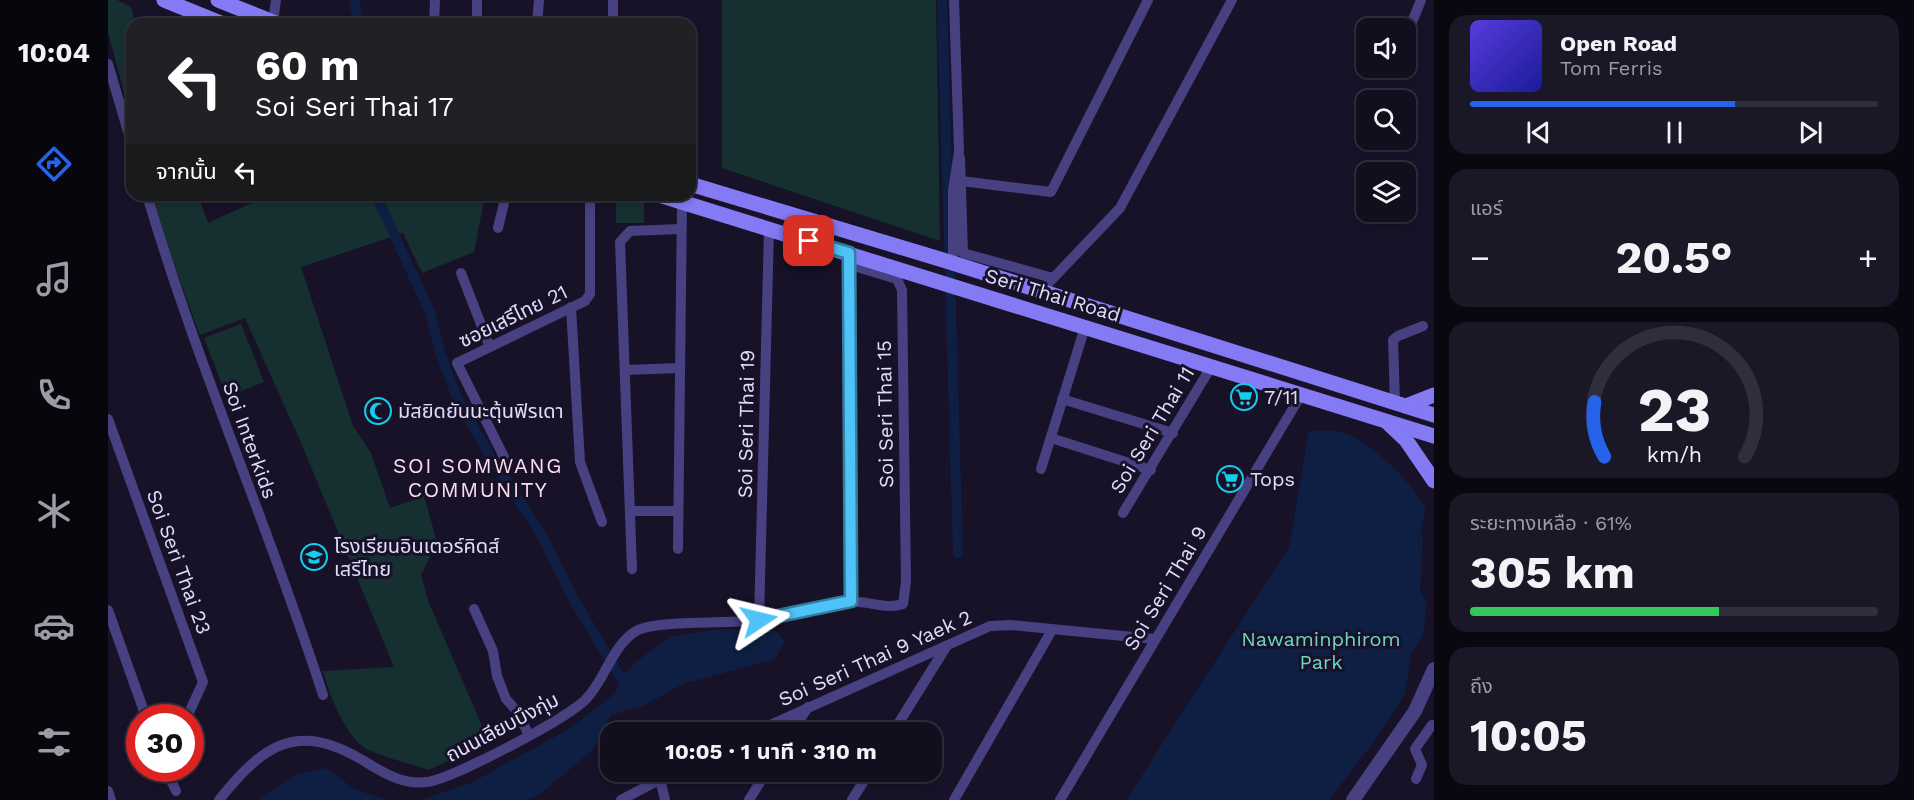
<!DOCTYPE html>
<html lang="th">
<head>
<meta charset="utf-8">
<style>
	:root { --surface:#110e1d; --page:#1a1726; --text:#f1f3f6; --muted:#9c9ca4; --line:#302e3b; --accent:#2563eb }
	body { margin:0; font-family:"Work Sans","Noto Sans Thai",sans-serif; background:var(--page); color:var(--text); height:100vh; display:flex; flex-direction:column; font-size:22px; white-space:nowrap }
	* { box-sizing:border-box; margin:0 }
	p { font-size:20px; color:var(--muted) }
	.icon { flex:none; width:33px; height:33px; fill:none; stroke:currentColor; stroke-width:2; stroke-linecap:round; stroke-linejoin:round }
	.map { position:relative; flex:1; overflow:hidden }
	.details { display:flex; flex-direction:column; gap:15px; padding:15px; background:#090810; width:480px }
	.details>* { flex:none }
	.top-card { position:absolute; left:18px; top:18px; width:570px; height:183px; border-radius:18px; box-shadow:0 3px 9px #0003,0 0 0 2px var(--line); background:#202124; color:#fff; overflow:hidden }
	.fabs { position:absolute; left:1248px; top:18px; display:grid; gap:12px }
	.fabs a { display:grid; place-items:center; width:60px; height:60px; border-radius:12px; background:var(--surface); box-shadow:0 3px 9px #0003,0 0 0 2px var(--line); font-size:30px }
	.speed { position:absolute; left:18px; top:704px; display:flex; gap:12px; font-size:30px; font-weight:700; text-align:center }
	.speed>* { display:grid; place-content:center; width:78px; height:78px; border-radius:50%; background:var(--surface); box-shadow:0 3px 9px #0003,0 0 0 2px var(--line); line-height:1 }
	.speed .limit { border:9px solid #d22; background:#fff; color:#111 }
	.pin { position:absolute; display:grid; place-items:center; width:51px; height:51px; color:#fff; margin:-26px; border-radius:12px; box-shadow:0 3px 9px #0006 }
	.me { position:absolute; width:66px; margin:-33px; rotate:80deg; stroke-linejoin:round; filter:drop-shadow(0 0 4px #0008) }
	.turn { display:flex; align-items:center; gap:21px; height:126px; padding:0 30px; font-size:27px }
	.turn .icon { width:78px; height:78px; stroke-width:2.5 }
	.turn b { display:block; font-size:42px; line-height:51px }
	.then { display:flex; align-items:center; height:57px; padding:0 30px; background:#0003; gap:12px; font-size:22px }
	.big { font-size:45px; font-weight:700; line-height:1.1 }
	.details .card { flex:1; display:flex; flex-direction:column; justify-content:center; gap:9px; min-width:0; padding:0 21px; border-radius:18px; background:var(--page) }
	.details .dial { align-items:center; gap:0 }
	.dial svg { height:156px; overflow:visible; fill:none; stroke:var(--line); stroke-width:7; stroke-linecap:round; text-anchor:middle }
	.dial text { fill:var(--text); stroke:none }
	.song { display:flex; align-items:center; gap:18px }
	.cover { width:72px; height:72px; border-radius:9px; background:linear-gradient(135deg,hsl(250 70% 55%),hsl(240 70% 35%)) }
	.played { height:6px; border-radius:3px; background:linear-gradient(90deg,var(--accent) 65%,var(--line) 65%) }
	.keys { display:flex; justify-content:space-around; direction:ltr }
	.heat { display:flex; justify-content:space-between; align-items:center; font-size:33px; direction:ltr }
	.charge { height:9px; border-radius:4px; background:linear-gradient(90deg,#34c759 61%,var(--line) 0) }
	.trip { position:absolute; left:492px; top:722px; width:342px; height:60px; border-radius:18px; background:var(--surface); box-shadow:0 3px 9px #0003,0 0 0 2px var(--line); font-weight:700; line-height:60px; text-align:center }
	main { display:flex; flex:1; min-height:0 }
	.menu { display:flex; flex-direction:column; width:108px; justify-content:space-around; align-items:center; background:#07060c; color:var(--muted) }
	.menu .icon { width:42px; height:42px }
	.menu .current { color:var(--accent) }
	.menu b { font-size:27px; color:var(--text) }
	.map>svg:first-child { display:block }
	.green { fill:#163031 }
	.water { fill:#0f1f43 }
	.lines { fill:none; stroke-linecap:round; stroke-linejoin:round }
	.canal { stroke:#0f1f43; stroke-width:10 }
	.minor { stroke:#474182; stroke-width:10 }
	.tertiary { stroke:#474182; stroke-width:14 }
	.secondary { stroke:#847af4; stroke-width:15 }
	.route-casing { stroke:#337fa1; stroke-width:15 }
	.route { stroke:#4fc3f7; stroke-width:10 }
	.labels { text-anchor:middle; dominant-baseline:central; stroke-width:6; stroke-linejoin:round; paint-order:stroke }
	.street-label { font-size:20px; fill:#e1dbfc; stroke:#171227 }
	.poi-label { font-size:20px; fill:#e1dbfc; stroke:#171227; text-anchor:start }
	.park-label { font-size:20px; fill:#6cd7c3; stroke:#171227 }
	.neighbourhood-label { font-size:21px; letter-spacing:1.5px; fill:#fcddef; stroke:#171227 }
</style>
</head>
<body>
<main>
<nav class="menu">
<b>10:04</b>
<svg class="icon current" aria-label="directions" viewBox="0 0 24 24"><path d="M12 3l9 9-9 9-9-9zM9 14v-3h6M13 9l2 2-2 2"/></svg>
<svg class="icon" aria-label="music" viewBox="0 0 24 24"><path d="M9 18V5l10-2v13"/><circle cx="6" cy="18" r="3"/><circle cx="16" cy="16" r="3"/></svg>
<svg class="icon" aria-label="phone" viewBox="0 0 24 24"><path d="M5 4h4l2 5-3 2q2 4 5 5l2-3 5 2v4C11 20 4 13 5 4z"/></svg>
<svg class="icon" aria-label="climate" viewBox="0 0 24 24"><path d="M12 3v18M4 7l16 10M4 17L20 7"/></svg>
<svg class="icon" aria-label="car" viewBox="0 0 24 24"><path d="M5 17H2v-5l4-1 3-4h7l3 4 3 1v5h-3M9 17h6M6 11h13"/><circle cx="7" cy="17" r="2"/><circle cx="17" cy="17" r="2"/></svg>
<svg class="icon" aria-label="filters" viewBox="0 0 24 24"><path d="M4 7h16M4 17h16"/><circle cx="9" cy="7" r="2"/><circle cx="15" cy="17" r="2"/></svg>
</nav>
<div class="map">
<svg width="1326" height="800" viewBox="0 0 1326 800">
	<rect width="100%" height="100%" fill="#171227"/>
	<!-- green -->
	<g class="green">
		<polygon points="0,0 9,0 23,7 28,24 24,24 24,123 0,32"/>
		<polygon points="614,0 828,0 832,241 614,168"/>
		<path d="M45,195h45l10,28 61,-28h216l-11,57 -52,21 -19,-40 -102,34 52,159 18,27 19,55 34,-12 13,46 -16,33 8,28 60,139 -60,28c-15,-5 -57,-16 -67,-24 -19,-16 -33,-52 -39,-75l71,-4 -92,-222 -57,-127 -45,17 -35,-95z"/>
		<rect x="508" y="201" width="28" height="22"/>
		<polygon points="133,324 156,382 119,397 96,338"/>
	</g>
	<!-- water -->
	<g class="water">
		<path d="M1201,431c10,0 23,-2 33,1 28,8 70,50 84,77l-6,21 3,9 -3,54 7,8 -4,32 -12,22 -6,38 -29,46 -47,61h-203l163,-253z"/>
		<polygon points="609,629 668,631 677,642 667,659 575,684 537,705 503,715 486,749 432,794 418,800 313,800 363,783 461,729 508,693 511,680 527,662 563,637"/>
		<polygon points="218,768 246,789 279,800 151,800 186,775"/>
	</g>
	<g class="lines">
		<!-- canal -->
		<g class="canal">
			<polyline points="246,0 251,24"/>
			<polyline points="834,0 850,553"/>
			<polyline points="268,195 322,312 333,355 350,400 382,456 433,534 465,598 520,690"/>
		</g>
		<!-- minor -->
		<g class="minor">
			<polyline points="505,0 505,24"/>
			<polyline points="165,22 168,0"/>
			<polyline points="326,24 327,0"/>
			<polyline points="369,24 369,0"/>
			<polyline points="429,24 431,0"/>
			<polyline points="1298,37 1313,0"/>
			<polyline points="0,64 24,145"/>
			<polyline points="1284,69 1284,68"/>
			<polyline points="852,158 855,253 945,278"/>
			<polyline points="853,181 943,192 1040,0"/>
			<path d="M39,195c50,170 122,332 176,500"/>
			<polyline points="390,228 398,195"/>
			<polyline points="741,253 743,601"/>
			<polyline points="845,263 845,191 851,151 846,0"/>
			<polyline points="353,273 381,345"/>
			<polyline points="932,292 1012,208 1124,0"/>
			<polyline points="463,307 472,462 494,522"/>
			<polyline points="517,370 572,368"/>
			<polyline points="954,399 1065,433"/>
			<polyline points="1287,403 1285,340 1290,336 1315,326"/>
			<polyline points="0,419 95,682 79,717"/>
			<polyline points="943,438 1043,470"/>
			<polyline points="396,457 349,363 477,301 482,294 482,195"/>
			<polyline points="933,469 977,327"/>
			<polyline points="522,511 570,511"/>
			<polyline points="1015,513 1103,367"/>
			<polyline points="570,549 574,202"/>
			<polyline points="524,569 512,242 522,231 572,229"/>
			<polyline points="366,609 385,651 389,676 398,699 408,710 421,735"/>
			<polyline points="0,610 38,717"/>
			<polyline points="651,620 661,229"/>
			<polyline points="647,732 882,626 903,625 1046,639"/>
			<polyline points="684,732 700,707"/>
			<polyline points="785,732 838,647"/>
			<polyline points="57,768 68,791"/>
			<polyline points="552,779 557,800"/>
			<polyline points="1308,779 1314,765 1307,749 1324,725"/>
			<polyline points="0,791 3,800"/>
			<path d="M111,800c44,-55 78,-80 145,-39 20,12 38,24 63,21 25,-3 144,-65 160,-84 18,-19 27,-56 51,-68 23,-10 93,-6 122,-10 30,-4 59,-14 89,-18 18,-2 36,8 54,2l3,-22 -4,-292 -5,-11 -40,-12 -8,-14"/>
			<polyline points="513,800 568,771"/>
			<polyline points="641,800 659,771"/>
			<polyline points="744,800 762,771"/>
			<polyline points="846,800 944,630"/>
			<polyline points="952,800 1193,395"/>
		</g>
		<!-- tertiary -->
		<polyline class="tertiary" points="1245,800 1307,711 1326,669"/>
		<!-- secondary -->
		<g class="secondary">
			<polyline points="56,0 115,24"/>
			<polyline points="110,0 170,24"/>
			<polyline points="582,184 835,260 1326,415"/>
			<polyline points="551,195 1326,436"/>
			<polyline points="1298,406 1326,395"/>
			<polyline points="1280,423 1298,440 1326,481"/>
		</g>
	</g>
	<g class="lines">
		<defs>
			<polyline id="route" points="651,620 743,601 741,253 701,241"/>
		</defs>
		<!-- route casing -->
		<use href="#route" class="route-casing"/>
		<!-- route -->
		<use href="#route" class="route"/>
	</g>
	<!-- icons -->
	<defs>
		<symbol id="supermarket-ring" viewBox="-11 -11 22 22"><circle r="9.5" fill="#171227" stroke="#17cbec" stroke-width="1.5"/><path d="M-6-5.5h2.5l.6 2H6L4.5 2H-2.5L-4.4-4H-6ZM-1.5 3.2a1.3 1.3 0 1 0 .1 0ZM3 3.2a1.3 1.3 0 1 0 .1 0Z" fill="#17cbec"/></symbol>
		<symbol id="mosque-ring" viewBox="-11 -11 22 22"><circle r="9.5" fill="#171227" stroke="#17cbec" stroke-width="1.5"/><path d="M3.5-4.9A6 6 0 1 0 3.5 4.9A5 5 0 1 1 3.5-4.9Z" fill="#17cbec"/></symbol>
		<symbol id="school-ring" viewBox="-11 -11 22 22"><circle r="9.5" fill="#171227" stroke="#17cbec" stroke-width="1.5"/><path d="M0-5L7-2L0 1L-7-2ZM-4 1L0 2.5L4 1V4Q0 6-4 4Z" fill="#17cbec"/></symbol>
	</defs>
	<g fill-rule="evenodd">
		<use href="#supermarket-ring" x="1121" y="382" width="30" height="30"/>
		<use href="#mosque-ring" x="255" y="396" width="30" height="30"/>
		<use href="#supermarket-ring" x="1107" y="464" width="30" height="30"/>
		<use href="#school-ring" x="191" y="542" width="30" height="30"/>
	</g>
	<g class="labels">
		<!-- street labels -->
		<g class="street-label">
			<text transform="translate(945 295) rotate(17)">Seri Thai Road</text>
			<text transform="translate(405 316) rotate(-26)">ซอยเสรีไทย 21</text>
			<text transform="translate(777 414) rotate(-91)">Soi Seri Thai 15</text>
			<text transform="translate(638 424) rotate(-89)">Soi Seri Thai 19</text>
			<text transform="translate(1044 430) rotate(-59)">Soi Seri Thai 11</text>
			<text transform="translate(142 440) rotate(70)">Soi Interkids</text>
			<text transform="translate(71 562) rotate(70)">Soi Seri Thai 23</text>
			<text transform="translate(1057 588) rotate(-59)">Soi Seri Thai 9</text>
			<text transform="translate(767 658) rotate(-24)">Soi Seri Thai 9 Yaek 2</text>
			<text transform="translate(394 727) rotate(-28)">ถนนเลียบบึงกุ่ม</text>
		</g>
		<!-- poi labels -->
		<g class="poi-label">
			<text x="1156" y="397">7/11</text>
			<text x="290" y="411">มัสยิดยันนะตุ้นฟิรเดา</text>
			<text x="1142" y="479">Tops</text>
			<text x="226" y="546">โรงเรียนอินเตอร์คิดส์<tspan x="226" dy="23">เสรีไทย</tspan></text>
		</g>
		<!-- park labels -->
		<g class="park-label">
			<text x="1213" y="639">Nawaminphirom<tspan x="1213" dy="23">Park</tspan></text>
		</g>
		<!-- neighbourhood labels -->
		<g class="neighbourhood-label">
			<text x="370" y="465">SOI SOMWANG<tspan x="370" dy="24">COMMUNITY</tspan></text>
		</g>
	</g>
</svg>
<div class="fabs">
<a><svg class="icon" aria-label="sound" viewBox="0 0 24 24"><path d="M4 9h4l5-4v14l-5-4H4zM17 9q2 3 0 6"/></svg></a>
<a><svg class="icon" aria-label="search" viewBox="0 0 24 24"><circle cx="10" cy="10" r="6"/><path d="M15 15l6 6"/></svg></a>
<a><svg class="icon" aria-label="layers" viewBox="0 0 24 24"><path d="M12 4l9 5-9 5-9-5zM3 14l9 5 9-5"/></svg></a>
</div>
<div class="speed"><div class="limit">30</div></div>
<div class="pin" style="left:701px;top:241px;background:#d93025"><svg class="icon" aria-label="arrive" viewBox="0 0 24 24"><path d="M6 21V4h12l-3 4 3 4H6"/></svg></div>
<svg class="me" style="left:651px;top:620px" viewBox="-20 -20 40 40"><path d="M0-17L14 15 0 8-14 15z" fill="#4fc3f7" stroke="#fff" stroke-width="4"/></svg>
<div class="trip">10:05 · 1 นาที · 310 m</div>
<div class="top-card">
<div class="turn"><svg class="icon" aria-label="left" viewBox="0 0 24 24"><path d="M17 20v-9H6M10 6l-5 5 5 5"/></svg><div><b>60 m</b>Soi Seri Thai 17</div></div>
<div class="then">จากนั้น<svg class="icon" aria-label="left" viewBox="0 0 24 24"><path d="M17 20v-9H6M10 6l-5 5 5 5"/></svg></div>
</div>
</div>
<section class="details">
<div class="card">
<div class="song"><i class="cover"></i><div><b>Open Road</b><p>Tom Ferris</p></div></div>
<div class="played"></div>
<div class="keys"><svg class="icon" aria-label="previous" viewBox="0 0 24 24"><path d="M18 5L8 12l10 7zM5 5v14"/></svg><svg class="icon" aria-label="pause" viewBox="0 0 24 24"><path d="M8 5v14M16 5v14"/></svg><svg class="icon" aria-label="next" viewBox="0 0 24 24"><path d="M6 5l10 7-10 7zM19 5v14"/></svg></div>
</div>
<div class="card"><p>แอร์</p>
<div class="heat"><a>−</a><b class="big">20.5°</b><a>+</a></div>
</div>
<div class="card dial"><svg viewBox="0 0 100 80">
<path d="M14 69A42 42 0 1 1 86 69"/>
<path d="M14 69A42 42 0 0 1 9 41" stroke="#2563eb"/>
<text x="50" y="56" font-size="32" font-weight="700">23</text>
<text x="50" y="72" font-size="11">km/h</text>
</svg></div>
<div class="card"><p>ระยะทางเหลือ · 61%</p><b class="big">305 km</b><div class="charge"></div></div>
<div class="card"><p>ถึง</p><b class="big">10:05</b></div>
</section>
</main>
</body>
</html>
